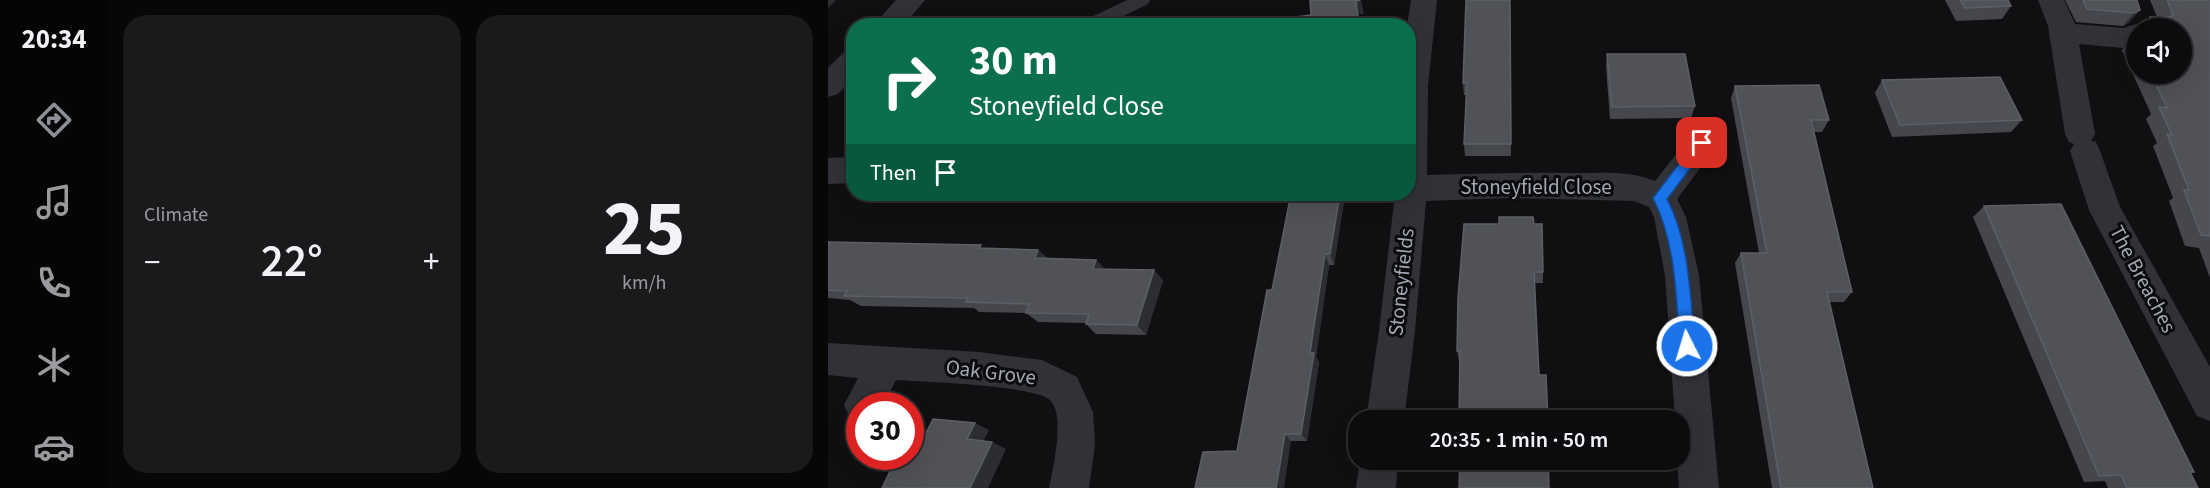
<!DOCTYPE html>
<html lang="en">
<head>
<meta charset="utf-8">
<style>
	:root { --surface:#0c0c0e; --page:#1a1a1c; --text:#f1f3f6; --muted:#9a9b9e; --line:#2c2c2e; --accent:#8c9099 }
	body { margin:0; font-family:"Source Sans 3",sans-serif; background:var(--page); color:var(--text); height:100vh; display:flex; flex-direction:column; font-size:22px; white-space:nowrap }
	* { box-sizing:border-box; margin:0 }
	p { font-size:20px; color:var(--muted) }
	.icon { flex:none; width:33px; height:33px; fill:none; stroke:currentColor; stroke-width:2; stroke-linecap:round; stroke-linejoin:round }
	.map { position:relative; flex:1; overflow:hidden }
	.drawer { display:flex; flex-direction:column; gap:15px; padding:15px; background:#070708; width:720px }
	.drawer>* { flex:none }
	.top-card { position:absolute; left:18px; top:18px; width:570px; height:183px; border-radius:24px; box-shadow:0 6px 24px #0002,0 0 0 2px var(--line); background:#0b6e4f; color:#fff; overflow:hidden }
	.tools { position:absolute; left:1298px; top:18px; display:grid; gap:12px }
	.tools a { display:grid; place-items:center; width:66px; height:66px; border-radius:50%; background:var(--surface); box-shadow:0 6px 24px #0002,0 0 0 2px var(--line); font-size:30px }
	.speed { position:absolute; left:18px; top:392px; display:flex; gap:12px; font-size:30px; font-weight:700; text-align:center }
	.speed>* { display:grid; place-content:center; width:78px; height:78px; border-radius:50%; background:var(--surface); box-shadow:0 6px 24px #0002,0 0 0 2px var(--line); line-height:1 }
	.speed .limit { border:9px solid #d22; background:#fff; color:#111 }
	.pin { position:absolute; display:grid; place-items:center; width:51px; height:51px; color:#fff; margin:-26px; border-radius:12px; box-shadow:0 3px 9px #0006 }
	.me { position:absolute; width:66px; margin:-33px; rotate:355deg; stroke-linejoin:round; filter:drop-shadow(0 0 4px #0008) }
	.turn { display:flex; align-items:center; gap:21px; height:126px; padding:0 24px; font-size:27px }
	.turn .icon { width:78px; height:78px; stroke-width:2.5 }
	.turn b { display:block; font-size:42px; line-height:51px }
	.then { display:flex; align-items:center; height:57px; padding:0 24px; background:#0003; gap:12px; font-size:22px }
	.big { font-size:45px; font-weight:600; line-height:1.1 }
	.drawer .card { flex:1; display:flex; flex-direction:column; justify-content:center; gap:9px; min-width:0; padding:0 21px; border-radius:24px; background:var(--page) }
	.drawer .dial { align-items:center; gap:0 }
	.dial b { font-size:78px; line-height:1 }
	.heat { display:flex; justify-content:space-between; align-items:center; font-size:33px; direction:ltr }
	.drawer .tiles { flex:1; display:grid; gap:15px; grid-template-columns:repeat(2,1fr) }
	.trip { position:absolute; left:520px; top:410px; width:342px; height:60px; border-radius:24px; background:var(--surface); box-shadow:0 6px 24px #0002,0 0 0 2px var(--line); font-weight:600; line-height:60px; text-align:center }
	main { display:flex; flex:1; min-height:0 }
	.dock { display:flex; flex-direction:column; width:108px; justify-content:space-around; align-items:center; background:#050506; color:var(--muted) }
	.dock .icon { width:42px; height:42px }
	.dock .current { color:var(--accent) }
	.dock b { font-size:27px; color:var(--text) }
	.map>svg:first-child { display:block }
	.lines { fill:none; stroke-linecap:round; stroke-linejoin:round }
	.service { fill:#313237; fill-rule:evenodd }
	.minor { fill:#313237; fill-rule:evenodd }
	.tertiary { fill:#313237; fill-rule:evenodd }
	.wall { fill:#46474d }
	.shaded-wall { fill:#2c2d31 }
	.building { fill:#505258; stroke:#5c5f66; stroke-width:1.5 }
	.route { fill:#1a73e8; stroke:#114b97; stroke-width:1.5 }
	.labels { text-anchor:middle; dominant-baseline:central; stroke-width:6; stroke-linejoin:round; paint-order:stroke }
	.street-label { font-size:21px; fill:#a1a7b3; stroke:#0b0b0d }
</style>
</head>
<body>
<main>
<nav class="dock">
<b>20:34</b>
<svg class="icon current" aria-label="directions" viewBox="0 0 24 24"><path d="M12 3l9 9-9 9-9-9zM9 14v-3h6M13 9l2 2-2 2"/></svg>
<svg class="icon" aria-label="music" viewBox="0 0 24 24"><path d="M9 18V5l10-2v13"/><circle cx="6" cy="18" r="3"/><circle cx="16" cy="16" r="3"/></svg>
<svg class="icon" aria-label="phone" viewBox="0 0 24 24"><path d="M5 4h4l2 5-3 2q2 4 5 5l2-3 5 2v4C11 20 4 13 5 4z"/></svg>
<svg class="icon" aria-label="climate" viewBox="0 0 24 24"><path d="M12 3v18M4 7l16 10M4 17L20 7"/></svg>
<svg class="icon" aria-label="car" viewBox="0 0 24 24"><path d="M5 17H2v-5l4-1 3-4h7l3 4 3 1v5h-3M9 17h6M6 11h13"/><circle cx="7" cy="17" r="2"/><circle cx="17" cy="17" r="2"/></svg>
</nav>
<section class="drawer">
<div class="tiles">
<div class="card"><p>Climate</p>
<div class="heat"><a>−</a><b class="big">22°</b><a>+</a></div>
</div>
<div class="card dial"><b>25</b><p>km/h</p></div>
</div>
</section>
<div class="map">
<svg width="1382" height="488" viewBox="0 0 1382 488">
	<rect width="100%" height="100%" fill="#101012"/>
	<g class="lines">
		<!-- service -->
		<polygon class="service" points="299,0 322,0 320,4 275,26 251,26 253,22"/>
		<!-- minor -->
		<g class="minor">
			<path d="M583,0h26l-9,86 -1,89c48,-1 96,-3 145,-2 27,0 57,-3 83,8l36,-46 11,-4 11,4 4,8 -4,8 -36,48 9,18 13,58 20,213h-40l-2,-29h3v-39h-5l-10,-145 -11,-58 -5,-10 -15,-6 -124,-3 -84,3 -11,130 -11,89h-38l13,-89 16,-137h13l-1,-168z"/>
			<polygon points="1210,0 1236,0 1247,24 1295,28 1308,24 1319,28 1308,28 1308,44 1295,48 1251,44 1267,134 1263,141 1268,142 1272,151 1292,207 1382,367 1382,421 1369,416 1261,210 1242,151 1246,144 1241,142 1237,134 1220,26"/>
			<polygon points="26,157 26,183 0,184 0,158"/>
			<path d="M0,343l151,9 63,8 35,17 16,35 2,33 -6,43h-40c4,-19 16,-71 2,-87 -14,-16 -129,-19 -155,-21l-13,25h-23v17l-10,-4 -6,-13 14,-27 -30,-3z"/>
			<polygon points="532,459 570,459 568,488 528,488"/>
		</g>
		<!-- tertiary -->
		<g class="tertiary">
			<polygon points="68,0 97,0 75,26 45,26"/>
			<polygon points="26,49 26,77 10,94 0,97 0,68 16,52"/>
		</g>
	</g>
	<!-- wall -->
	<g class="wall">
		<polygon points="682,0 683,156 637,156 636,144 638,95 636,95 635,83"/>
		<polygon points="1117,0 1180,0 1183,6 1174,19 1128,21"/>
		<polygon points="1237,0 1309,0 1312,10 1300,23 1295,26 1248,22"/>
		<polygon points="1322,0 1382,0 1382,278 1371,248 1357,246 1341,201 1345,198 1325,146 1329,143 1318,119 1323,114 1294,50 1306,37 1308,37 1308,74 1353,74 1353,28 1312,28 1322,17 1329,17"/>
		<polygon points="779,54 867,106 863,118 782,119 778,67"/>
		<polygon points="1054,80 1194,120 1183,132 1064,137 1047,93"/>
		<polygon points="907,86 1001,120 994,132 986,132 1024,292 1016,302 1001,302 1045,488 944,488 907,263 913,253 931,253 903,98"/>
		<polygon points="199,194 314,194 311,202 202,197"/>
		<polygon points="463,194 517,194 506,265 501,265 488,357 491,362 479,441 463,441 409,451 444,290"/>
		<polygon points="1156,206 1366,472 1363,473 1370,488 1280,488 1277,481 1256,482 1145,217"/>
		<polygon points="706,224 715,272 715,283 707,283 711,375 720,420 632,360 631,360 629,351"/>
		<polygon points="0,242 157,248 210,250 220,259 268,260 277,269 335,280 318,335 268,334 258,324 258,323 210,322 198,313 151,312 146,308 33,306 22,300 0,298"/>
	</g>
	<!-- shaded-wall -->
	<g class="shaded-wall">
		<polygon points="0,0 8,0 0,8"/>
		<polygon points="533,0 536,14 531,14 533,26 531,26 528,1"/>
		<polygon points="1312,10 1300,23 1295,26 1306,13"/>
		<polygon points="305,194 314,194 311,202"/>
		<polygon points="512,194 517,194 506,265 502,254"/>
		<polygon points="210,250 222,260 207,258"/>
		<polygon points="497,254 501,265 488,357 491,362 479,441 473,434 482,353"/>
		<polygon points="268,260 278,270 265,269"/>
		<polygon points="326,270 335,280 318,335 309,325"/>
		<polygon points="147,423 161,430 153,446 139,439"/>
		<polygon points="457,434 463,441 456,488 448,488"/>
		<polygon points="164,442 178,449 160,488 142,488"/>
	</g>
	<!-- building -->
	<g class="building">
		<polygon points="482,0 532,0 528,1 531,26 461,26 461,18 483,15"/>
		<polygon points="638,0 682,0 683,144 636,144 639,82 635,83"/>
		<polygon points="1132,0 1180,0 1183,6 1137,8"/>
		<polygon points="1255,0 1309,0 1312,10 1306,13 1259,9"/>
		<polygon points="1339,0 1382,0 1382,236 1373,235 1356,190 1361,190 1339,134 1344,135 1331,107 1339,108 1323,74 1353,74 1353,28 1322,28 1322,17 1341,17 1345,15"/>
		<polygon points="317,18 317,26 283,26"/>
		<polygon points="779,54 857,54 867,106 784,107"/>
		<polygon points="1172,77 1194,120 1072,125 1054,80"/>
		<polygon points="991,85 1001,120 983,120 1024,292 999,292 1045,488 953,488 913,253 939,253 907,86"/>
		<polygon points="463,194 512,194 502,254 497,254 482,353 486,353 473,434 457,434 448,488 367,488 375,452 409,451 439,290 444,290"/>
		<polygon points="1233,204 1366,472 1362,472 1370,488 1299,488 1293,475 1271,476 1156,206"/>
		<polygon points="671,217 705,217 706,224 714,224 715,272 706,272 711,375 718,375 720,420 631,420 632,351 629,351 630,298 636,224 671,224"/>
		<polygon points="0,242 153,245 151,248 210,250 207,258 268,260 265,269 326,270 309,325 258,324 261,314 198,313 201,304 138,302 140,298 16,296 19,291 0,290"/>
		<polygon points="105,419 147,423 139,439 164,442 142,488 54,488 69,457 85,459"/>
		<polygon points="632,459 720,459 721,488 631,488"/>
	</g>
	<!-- route -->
	<path class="route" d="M874,138l5,1 2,4 -2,3 -40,53c23,44 23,98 28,147l-2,5 -6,2 -5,-2 -2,-5c-4,-49 -4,-103 -27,-148l45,-59z"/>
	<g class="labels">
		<!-- street labels -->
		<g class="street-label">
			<text x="708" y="187">Stoneyfield Close</text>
			<text transform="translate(1315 279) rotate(62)">The Breaches</text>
			<text transform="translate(573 282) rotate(-84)">Stoneyfields</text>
			<text transform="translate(163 372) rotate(7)">Oak Grove</text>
		</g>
	</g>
</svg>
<div class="tools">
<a><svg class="icon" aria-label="sound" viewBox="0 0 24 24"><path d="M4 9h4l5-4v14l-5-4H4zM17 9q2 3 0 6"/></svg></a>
</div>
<div class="speed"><div class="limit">30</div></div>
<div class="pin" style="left:874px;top:143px;background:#d93025"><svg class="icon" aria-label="arrive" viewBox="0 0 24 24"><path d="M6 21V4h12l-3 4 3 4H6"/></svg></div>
<svg class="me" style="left:859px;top:346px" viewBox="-20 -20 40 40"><circle r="17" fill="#1a73e8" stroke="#fff" stroke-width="3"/><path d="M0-11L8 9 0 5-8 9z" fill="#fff"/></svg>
<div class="trip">20:35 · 1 min · 50 m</div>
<div class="top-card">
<div class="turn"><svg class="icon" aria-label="right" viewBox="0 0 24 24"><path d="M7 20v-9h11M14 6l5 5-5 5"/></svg><div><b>30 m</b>Stoneyfield Close</div></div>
<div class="then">Then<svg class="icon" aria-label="arrive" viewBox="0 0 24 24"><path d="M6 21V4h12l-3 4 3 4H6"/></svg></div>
</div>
</div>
</main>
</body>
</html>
